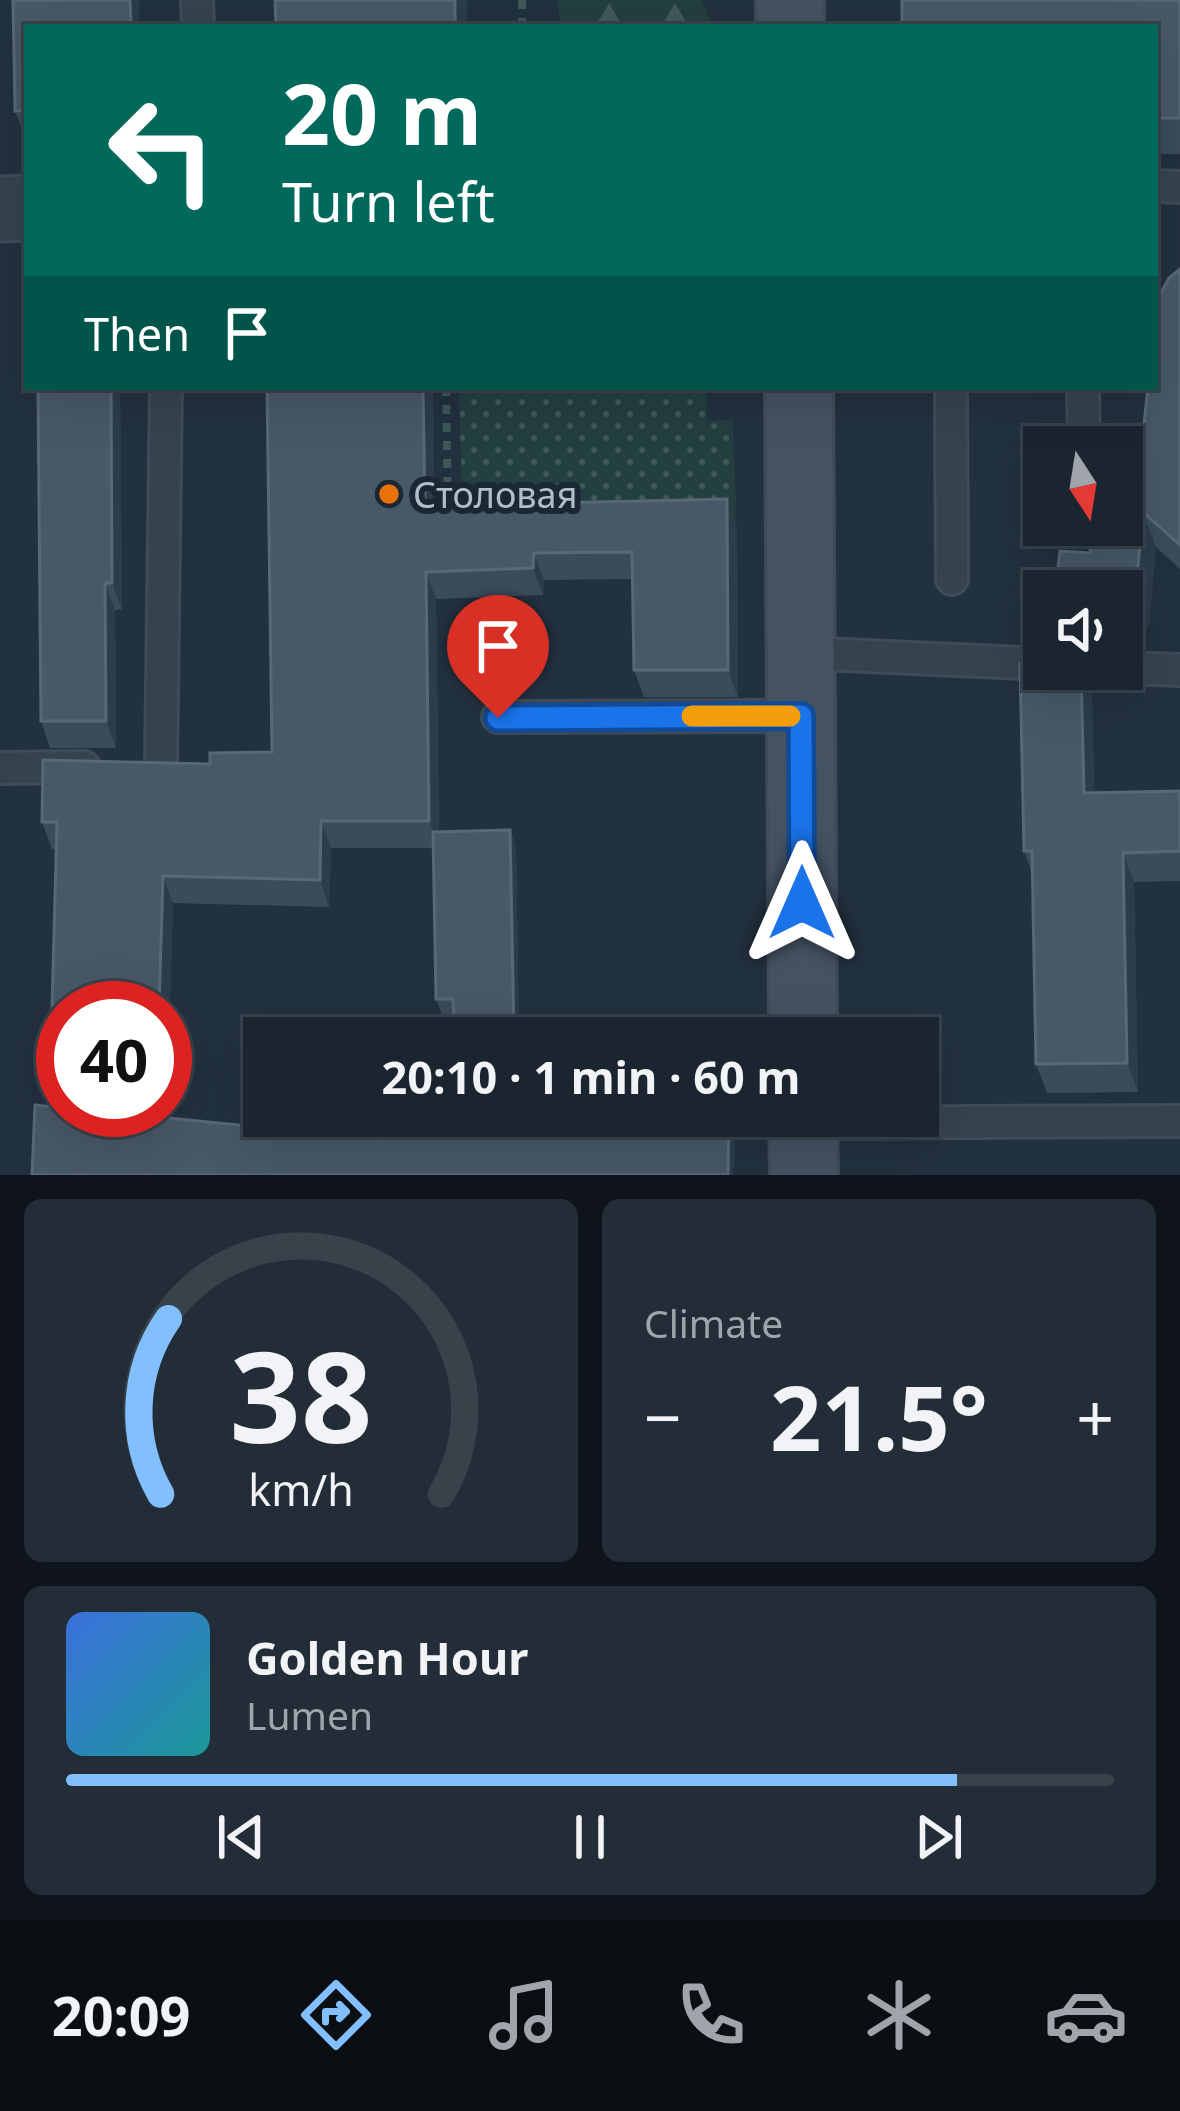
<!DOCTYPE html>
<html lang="en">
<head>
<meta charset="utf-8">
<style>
	:root { --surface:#1a252f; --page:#232d37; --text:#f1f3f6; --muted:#9fa5aa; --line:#38424b; --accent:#82bfff }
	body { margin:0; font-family:"Noto Sans",sans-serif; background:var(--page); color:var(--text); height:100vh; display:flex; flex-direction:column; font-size:45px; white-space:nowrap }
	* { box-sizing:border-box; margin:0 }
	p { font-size:39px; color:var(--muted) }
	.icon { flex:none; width:66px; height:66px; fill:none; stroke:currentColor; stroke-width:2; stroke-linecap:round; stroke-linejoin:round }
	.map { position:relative; height:1175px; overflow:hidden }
	.panel { display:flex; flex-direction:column; gap:24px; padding:24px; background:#0e141a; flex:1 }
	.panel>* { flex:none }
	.hud { position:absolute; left:24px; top:24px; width:1134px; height:366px; border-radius:0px; box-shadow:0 12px 48px #0002,0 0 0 3px var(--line); background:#00695c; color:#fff; overflow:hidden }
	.needle { width:78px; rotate:168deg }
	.fabs { position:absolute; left:1023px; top:426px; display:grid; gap:24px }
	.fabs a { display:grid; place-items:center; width:120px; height:120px; border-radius:0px; background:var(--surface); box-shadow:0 12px 48px #0002,0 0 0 3px var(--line); font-size:60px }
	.speed { position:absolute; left:36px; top:981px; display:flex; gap:24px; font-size:60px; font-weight:700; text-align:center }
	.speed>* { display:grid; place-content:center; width:156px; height:156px; border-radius:50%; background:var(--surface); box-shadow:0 12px 48px #0002,0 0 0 3px var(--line); line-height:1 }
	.speed .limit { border:18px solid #d22; background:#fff; color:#111 }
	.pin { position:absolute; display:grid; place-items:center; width:102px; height:102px; color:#fff; margin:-123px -51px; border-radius:50% 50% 50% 0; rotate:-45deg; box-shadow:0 0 12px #0007 }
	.pin .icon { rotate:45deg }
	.me { position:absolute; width:132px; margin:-66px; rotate:0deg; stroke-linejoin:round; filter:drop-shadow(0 0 9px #0008) }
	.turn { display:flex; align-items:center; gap:42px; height:252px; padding:0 60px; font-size:54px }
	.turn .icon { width:156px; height:156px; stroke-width:2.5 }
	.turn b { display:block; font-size:84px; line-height:102px }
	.then { display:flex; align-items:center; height:114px; padding:0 60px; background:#0003; gap:24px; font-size:45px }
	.big { font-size:90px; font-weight:700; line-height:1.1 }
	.panel .widget { flex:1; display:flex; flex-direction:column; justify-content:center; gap:18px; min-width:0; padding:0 42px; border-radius:18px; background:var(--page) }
	.panel .dial { align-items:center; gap:0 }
	.dial svg { height:312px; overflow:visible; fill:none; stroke:var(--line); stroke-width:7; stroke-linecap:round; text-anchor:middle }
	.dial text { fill:var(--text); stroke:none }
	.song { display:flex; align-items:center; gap:36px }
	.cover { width:144px; height:144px; border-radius:18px; background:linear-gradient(135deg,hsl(220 70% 55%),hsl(180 70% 35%)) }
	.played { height:12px; border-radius:6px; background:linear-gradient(90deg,var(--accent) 85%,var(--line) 85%) }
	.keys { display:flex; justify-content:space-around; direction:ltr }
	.heat { display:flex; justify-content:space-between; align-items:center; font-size:66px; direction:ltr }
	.panel .tiles { flex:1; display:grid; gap:24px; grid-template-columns:1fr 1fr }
	.widget:last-child { grid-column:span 2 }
	.trip { position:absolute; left:243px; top:1017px; width:696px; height:120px; border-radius:0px; background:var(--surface); box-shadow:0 12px 48px #0002,0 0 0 3px var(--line); font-weight:700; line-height:120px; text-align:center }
	.tab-bar { display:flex; height:192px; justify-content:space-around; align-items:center; background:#0a0f13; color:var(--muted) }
	.tab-bar .icon { width:84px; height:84px }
	.tab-bar .on { color:var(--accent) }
	.tab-bar b { font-size:54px; color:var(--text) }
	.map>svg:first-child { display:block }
	.grass { fill:url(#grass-dots) }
	.forest { fill:url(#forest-firs) }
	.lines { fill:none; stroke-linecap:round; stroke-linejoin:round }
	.lane-casing { stroke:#3f4c58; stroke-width:36 }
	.street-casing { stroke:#3f4c58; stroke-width:69 }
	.secondary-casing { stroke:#3f4c58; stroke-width:72 }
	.path { stroke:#3d5857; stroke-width:8; stroke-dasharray:9 9; stroke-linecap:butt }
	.lane { stroke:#36434f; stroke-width:30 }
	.street { stroke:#36434f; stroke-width:63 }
	.secondary { stroke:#445262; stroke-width:66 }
	.wall { fill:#3a4c5b }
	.shaded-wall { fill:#2b3c4b }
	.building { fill:#475867; stroke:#586877; stroke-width:3 }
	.route-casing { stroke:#114b97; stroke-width:30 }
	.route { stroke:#1a73e8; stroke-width:21 }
	.slow { stroke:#f59e0b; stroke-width:21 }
	.food-dot { fill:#e8710a; stroke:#1b2834; stroke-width:4.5 }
	.labels { text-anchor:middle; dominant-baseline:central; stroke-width:12; stroke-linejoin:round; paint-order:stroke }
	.poi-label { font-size:36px; fill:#b2bdca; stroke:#1b2834; text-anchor:start }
</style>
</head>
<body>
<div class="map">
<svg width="1180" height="1175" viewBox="0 0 1180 1175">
	<defs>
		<pattern id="grass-dots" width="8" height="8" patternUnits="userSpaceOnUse" patternTransform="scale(3)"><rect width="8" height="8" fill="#243f40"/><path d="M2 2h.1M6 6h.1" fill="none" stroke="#41595a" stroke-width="1.8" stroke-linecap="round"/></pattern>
		<pattern id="forest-firs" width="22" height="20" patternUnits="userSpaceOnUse" patternTransform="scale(3)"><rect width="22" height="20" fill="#243f40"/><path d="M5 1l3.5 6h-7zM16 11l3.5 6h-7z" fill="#41595a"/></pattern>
	</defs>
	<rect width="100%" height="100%" fill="#22313f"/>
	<!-- grass -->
	<polygon class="grass" points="459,387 706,387 707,421 733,420 736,518 463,526"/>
	<!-- forest -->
	<polygon class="forest" points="558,0 702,0 713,27 560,27"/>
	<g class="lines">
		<defs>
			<g id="lane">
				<polyline points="197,0 198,27"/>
				<polyline points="1155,186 1180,187"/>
				<polyline points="951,387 952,579"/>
				<polyline points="1083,387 1084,447"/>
				<polyline points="800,653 1044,664"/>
				<polyline points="1122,668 1180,670"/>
				<polyline points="498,717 801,716"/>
				<polyline points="161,767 166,387"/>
				<polyline points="0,768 84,767"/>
				<polyline points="803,1123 1179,1121"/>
			</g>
			<polyline id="street" points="0,209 27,208"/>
			<g id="secondary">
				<polyline points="790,0 790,27"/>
				<polyline points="799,387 803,1038"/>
				<polyline points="803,1116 804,1175"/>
			</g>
		</defs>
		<!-- lane casing -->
		<use href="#lane" class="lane-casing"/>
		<!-- street casing -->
		<use href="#street" class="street-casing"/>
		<!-- secondary casing -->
		<use href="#secondary" class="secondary-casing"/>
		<!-- path -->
		<g class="path">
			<polyline points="522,0 522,27"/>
			<polyline points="446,387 448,513"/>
		</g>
		<!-- lane -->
		<use href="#lane" class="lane"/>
		<!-- street -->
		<use href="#street" class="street"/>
		<!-- secondary -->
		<use href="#secondary" class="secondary"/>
	</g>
	<!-- wall -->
	<g class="wall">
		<polygon points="13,0 139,0 139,27 27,27 27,135 24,135 15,111"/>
		<polygon points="467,0 467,27 276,27"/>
		<polygon points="1180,0 1180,154 1155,154 1155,27"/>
		<polygon points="1180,269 1180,569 1156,547 1149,625 1134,638 1122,637 1122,591 1090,553 1137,489"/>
		<polygon points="120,387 122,609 115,610 116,748 50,748 41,721"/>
		<polygon points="267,387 433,387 434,506 737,526 738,697 644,697 634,670 633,579 544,580 543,595 436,599 439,832 510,830 516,846 519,1038 455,1038 454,1015 442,1015 436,999 434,848 331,848 329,907 173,903 169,1038 165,1038 165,1008 63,1008 62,1036 52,1009 56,849 52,849 42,822 210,764 272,752"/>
		<polygon points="1092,692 1094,793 1180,791 1180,881 1134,882 1138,1092 1047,1093 1036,1064 1033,876 1024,851"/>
	</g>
	<!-- shaded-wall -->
	<g class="shaded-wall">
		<polygon points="130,0 139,0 139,27 131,27"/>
		<polygon points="455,0 467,0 467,27 457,27"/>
		<polygon points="111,387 120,387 122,609 112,583"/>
		<polygon points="423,387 433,387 435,533 425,506"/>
		<polygon points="727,499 737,526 738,697 728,670"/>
		<polygon points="1143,512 1156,547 1149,625 1134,638 1122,601"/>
		<polygon points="534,553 544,580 543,595 533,568"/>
		<polygon points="426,572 436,599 439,848 429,821"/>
		<polygon points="105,583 115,610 116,748 106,721"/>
		<polygon points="1081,669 1084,669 1092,692 1095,822 1084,793"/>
		<polygon points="321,821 331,848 329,907 320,880"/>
		<polygon points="510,830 516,846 519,1038 514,1038"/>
		<polygon points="1123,853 1134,882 1138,1092 1127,1063"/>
		<polygon points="163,876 173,903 169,1038 165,1027 165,1008 159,1008"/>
		<polygon points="729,1116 735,1129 734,1175 728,1175"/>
	</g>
	<!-- building -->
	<g class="building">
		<polygon points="13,0 130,0 131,27 27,27 27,110 15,111"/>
		<polygon points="275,0 455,0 455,24 276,27"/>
		<polygon points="902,0 1180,0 1180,118 1155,118 1155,27 902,27"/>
		<polygon points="1180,269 1180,545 1143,512 1136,589 1122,601 1122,591 1055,591 1060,551 1090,553 1094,525 1122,525 1122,487 1137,489 1148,387 1155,387 1156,302 1169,278"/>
		<polygon points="38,387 111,387 112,583 105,583 106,721 41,721"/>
		<polygon points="267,387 423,387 425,506 727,499 728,670 634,670 632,552 534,553 533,568 426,572 429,821 321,821 320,880 163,876 159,1008 52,1009 57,822 42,822 43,760 210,764 210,753 272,752"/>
		<polygon points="1044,663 1044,669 1081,669 1084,793 1180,791 1180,851 1123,853 1127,1063 1036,1064 1032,851 1024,851 1020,664"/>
		<polygon points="510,830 514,1038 455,1038 453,999 436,999 433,832"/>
		<polygon points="35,1105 63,1108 63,1110 88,1110 379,1139 379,1116 566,1116 566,1118 729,1116 728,1175 32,1175"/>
	</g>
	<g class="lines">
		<defs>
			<polyline id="route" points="498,718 801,716 802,903"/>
		</defs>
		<!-- route casing -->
		<use href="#route" class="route-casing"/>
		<!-- route -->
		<use href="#route" class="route"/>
		<!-- slow -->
		<polyline class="slow" points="692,716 790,716"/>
	</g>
	<!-- markers -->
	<circle class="food-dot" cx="389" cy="494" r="12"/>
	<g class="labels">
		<!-- poi labels -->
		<g class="poi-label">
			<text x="413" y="494">Столовая</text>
		</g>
	</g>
</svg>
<div class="fabs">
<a><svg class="needle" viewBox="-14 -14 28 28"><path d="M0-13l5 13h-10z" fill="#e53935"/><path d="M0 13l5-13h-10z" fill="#9fa5aa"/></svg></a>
<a><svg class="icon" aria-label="sound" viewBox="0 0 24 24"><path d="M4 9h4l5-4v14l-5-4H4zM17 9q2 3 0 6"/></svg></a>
</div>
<div class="speed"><div class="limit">40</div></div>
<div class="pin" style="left:498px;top:718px;background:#d93025"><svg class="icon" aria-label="arrive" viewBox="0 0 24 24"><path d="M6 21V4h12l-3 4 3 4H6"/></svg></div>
<svg class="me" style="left:802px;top:903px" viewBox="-20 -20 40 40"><path d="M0-17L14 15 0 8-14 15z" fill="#1a73e8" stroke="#fff" stroke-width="4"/></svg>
<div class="trip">20:10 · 1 min · 60 m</div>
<div class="hud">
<div class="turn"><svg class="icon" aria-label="left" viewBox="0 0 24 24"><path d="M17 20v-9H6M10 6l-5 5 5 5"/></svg><div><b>20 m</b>Turn left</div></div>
<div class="then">Then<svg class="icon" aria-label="arrive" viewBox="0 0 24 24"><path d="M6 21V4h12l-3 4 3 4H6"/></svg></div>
</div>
</div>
<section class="panel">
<div class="tiles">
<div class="widget dial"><svg viewBox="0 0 100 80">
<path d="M14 69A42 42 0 1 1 86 69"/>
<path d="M14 69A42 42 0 0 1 16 24" stroke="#82bfff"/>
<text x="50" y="56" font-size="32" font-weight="700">38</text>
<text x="50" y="72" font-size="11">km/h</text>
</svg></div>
<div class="widget"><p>Climate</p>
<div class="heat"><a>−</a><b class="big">21.5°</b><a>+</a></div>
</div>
<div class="widget">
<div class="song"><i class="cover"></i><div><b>Golden Hour</b><p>Lumen</p></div></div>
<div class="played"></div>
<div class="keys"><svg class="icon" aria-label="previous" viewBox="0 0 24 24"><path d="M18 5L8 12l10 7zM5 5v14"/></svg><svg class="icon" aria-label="pause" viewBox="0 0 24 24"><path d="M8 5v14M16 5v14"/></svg><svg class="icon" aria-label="next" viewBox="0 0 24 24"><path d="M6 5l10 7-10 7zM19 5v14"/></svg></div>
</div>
</div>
</section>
<nav class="tab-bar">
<b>20:09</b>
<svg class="icon on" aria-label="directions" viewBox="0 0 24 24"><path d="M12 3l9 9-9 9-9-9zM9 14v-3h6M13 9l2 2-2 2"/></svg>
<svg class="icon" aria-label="music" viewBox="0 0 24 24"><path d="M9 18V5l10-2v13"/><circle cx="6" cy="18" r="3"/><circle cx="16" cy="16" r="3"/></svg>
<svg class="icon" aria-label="phone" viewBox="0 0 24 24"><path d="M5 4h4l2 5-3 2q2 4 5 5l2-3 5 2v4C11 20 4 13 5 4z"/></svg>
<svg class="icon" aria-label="climate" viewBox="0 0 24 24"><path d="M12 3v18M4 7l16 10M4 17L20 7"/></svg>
<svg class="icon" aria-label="car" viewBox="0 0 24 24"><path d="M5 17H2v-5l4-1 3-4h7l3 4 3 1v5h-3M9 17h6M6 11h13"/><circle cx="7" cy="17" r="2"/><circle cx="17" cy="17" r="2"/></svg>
</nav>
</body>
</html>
